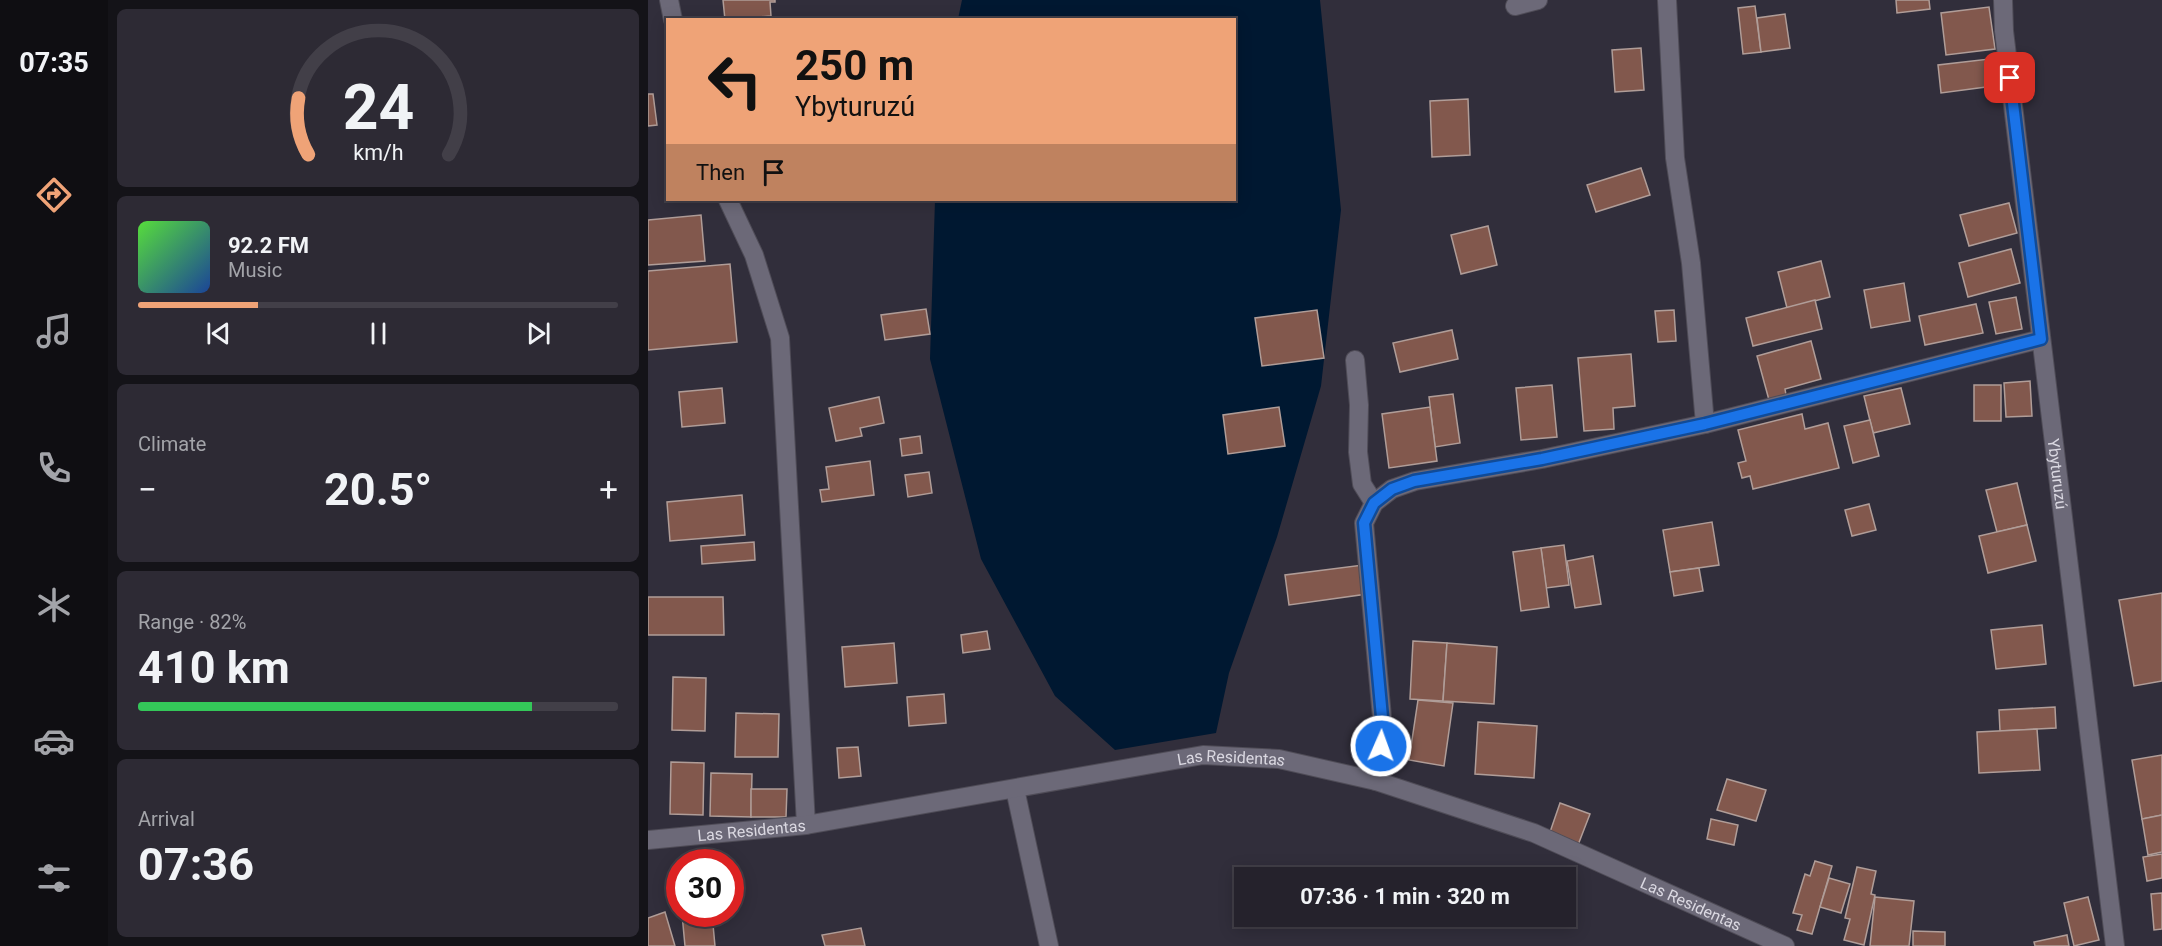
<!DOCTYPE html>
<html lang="en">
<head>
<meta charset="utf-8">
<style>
	:root { --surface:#25222c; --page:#2d2a34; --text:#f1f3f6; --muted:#a3a4a9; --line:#423f48; --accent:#efa377 }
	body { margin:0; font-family:Roboto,sans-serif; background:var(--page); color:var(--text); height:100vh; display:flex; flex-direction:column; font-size:22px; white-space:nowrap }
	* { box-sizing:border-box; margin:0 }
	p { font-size:20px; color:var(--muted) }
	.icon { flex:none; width:33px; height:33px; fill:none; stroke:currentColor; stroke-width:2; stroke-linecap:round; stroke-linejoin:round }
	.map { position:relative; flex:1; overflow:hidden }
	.panel { display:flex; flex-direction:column; gap:9px; padding:9px; background:#141318; width:540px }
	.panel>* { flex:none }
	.guide { position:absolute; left:18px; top:18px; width:570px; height:183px; border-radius:0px; box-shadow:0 3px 15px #0003,0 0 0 2px var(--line); background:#efa377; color:#111; overflow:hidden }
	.speed { position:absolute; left:18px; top:849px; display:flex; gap:12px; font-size:30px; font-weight:700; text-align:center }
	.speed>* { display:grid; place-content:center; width:78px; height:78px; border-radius:50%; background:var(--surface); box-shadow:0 3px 15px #0003,0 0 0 2px var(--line); line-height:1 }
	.speed .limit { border:9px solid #d22; background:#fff; color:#111 }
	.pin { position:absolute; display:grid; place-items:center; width:51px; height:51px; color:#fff; margin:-26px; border-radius:12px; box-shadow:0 3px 9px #0006 }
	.me { position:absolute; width:66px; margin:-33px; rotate:2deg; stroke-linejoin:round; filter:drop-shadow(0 0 4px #0008) }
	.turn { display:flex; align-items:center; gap:21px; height:126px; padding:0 30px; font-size:27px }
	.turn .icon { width:78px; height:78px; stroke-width:2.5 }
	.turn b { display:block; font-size:42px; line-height:51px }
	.then { display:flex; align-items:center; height:57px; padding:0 30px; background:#0003; gap:12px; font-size:22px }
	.big { font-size:45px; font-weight:700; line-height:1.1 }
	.panel .tile { flex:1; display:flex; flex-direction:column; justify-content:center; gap:9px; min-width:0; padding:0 21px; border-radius:9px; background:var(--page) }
	.panel .dial { align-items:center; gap:0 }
	.dial svg { height:156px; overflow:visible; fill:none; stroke:var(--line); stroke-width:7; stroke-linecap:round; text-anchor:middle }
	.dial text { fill:var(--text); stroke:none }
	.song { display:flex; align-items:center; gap:18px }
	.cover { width:72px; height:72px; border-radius:9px; background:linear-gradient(135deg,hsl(110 70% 55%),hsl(220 70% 35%)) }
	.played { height:6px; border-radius:3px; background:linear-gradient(90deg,var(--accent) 25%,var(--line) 25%) }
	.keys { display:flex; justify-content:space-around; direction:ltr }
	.heat { display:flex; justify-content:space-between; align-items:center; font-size:33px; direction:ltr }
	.charge { height:9px; border-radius:4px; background:linear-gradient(90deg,#34c759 82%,var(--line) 0) }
	.trip { position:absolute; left:586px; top:867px; width:342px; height:60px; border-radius:0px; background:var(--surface); box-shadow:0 3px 15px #0003,0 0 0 2px var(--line); font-weight:700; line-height:60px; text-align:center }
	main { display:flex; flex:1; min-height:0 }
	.tabs { display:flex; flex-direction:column; width:108px; justify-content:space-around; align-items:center; background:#0f0e12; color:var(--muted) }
	.tabs .icon { width:42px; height:42px }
	.tabs .current { color:var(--accent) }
	.tabs b { font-size:27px; color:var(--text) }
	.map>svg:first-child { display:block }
	.water { fill:#001831 }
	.building { fill:#82584d; stroke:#b09d98; stroke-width:1.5 }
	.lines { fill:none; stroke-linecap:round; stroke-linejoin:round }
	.minor-casing { stroke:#4f4c57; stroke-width:20 }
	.minor { stroke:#6c6978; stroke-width:18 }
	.route-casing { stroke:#114b97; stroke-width:15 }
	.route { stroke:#1a73e8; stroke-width:10 }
	.labels { text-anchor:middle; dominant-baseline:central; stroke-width:6; stroke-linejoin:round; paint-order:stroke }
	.street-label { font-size:16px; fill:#dad8e1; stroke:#272431 }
</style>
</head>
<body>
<main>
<nav class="tabs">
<b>07:35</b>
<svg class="icon current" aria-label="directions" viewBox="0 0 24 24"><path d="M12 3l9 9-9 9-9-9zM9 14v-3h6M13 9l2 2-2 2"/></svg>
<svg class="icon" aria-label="music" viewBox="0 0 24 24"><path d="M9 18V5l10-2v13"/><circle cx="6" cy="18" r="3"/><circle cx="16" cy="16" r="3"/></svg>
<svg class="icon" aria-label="phone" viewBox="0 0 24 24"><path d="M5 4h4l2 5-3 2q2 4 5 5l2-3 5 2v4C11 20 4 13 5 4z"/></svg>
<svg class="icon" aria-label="climate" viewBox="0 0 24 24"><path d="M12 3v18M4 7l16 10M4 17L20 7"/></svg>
<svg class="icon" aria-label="car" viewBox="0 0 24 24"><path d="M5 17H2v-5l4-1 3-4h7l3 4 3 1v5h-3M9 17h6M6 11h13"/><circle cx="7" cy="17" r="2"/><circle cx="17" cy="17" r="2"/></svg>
<svg class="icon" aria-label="filters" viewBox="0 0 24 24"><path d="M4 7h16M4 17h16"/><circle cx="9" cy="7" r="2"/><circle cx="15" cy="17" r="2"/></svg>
</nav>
<section class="panel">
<div class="tile dial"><svg viewBox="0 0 100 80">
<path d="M14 69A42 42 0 1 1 86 69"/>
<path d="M14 69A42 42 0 0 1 9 40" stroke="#efa377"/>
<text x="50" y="56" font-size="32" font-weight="700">24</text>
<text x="50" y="72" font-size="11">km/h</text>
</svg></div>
<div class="tile">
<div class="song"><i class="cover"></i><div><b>92.2 FM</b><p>Music</p></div></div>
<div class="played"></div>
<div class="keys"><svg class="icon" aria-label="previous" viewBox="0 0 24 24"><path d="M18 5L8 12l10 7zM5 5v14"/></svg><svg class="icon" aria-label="pause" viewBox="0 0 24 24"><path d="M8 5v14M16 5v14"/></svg><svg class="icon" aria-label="next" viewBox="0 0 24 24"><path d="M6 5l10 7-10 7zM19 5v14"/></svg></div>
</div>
<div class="tile"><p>Climate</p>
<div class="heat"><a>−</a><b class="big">20.5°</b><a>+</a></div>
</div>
<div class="tile"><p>Range · 82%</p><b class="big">410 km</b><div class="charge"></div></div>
<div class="tile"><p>Arrival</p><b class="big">07:36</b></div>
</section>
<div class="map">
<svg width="1514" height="946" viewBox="0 0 1514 946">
	<rect width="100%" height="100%" fill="#312e3b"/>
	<!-- water -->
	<polygon class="water" points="314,0 672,0 693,210 673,386 629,537 581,673 568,733 467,750 407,696 333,559 282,359 287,200 586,200 586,20 310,19"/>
	<!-- building -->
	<g class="building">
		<polygon points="75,0 127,0 127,2 122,2 123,16 77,20"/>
		<polygon points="1248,0 1281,0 1282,9 1249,13"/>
		<polygon points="1107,6 1113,52 1095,54 1090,8"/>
		<polygon points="1341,7 1347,49 1298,55 1293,13"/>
		<polygon points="1137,14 1142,48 1113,52 1109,18"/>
		<polygon points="993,48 996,90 967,92 964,50"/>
		<polygon points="1350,58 1353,85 1293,93 1290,65"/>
		<polygon points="0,94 5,94 9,125 0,126"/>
		<polygon points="820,99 822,155 784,157 782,101"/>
		<polygon points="993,168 1002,195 948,212 939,185"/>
		<polygon points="1361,203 1369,233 1321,246 1312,215"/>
		<polygon points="53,215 57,261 0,265 0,220"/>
		<polygon points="840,226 849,265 813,274 803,235"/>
		<polygon points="1363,249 1372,283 1320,297 1311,263"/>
		<polygon points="1173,261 1182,297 1139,308 1130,272"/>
		<polygon points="82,264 89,342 0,350 0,271"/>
		<polygon points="1256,283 1262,321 1223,328 1216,290"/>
		<polygon points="1368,297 1374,329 1348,334 1341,302"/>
		<polygon points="1167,300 1174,329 1105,346 1098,318"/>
		<polygon points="1328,304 1335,333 1277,345 1271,316"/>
		<polygon points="278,309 282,334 237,340 233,315"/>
		<polygon points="669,310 676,358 614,366 607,318"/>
		<polygon points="1026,310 1028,341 1010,342 1007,311"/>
		<polygon points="804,330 810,359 752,372 745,343"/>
		<polygon points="1163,341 1173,379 1137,389 1138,395 1121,400 1109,356"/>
		<polygon points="983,354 987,406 965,408 966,429 936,431 930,358"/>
		<polygon points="1382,381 1384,416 1358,417 1356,383"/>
		<polygon points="904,385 909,437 873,440 868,388"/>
		<rect x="1326" y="385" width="27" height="36"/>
		<polygon points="74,388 77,423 34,427 31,392"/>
		<polygon points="1253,388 1262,424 1225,433 1216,396"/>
		<polygon points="805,394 812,443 787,447 781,397"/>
		<polygon points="231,397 236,423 212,428 214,436 188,441 181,408"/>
		<polygon points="631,407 637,446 580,454 575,415"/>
		<polygon points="782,407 789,461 741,468 734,414"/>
		<polygon points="1154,414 1157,429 1180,423 1191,468 1105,489 1102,476 1094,478 1090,463 1098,461 1090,430"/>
		<polygon points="1222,420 1231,456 1205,463 1196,426"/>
		<polygon points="272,436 274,453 254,456 252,439"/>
		<polygon points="222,461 226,495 174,502 172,490 181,489 178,467"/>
		<polygon points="281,472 284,493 260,497 257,475"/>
		<polygon points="1369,483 1379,525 1349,532 1338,490"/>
		<polygon points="94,495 97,535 22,541 19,502"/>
		<polygon points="1221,504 1228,530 1204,536 1197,510"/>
		<polygon points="1064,522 1071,565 1022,572 1015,530"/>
		<polygon points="1379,525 1388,561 1340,573 1331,536"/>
		<polygon points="106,542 107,560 54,564 53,546"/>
		<polygon points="916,545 921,585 898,588 893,548"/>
		<polygon points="893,548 901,607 873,611 865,552"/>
		<polygon points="945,556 953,604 927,608 919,561"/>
		<polygon points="715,565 719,594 641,605 637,575"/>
		<polygon points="1051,568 1055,591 1026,596 1022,572"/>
		<polygon points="1514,593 1514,681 1486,686 1471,600"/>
		<polygon points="0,597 75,597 76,635 0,635"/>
		<polygon points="1394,625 1398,664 1348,669 1343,630"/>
		<polygon points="339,631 342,649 315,653 313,635"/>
		<polygon points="765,641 799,643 795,701 762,699"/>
		<polygon points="246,643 249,683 197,687 194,647"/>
		<polygon points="799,643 849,647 846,704 795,701"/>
		<polygon points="25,677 58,678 57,731 24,730"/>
		<polygon points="296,694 298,723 261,726 259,697"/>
		<polygon points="770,700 805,703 796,766 761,760"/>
		<polygon points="1407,707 1408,728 1352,731 1351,710"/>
		<polygon points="88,713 131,714 130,757 87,757"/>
		<polygon points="830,722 889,726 886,778 827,774"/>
		<polygon points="1389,729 1392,770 1331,773 1329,732"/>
		<polygon points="210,747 213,776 191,778 189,748"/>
		<polygon points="1514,755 1514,815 1494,819 1484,760"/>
		<polygon points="23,762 56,763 55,815 22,814"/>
		<polygon points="63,773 104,774 103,817 62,816"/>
		<polygon points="1079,779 1118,790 1108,821 1069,810"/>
		<polygon points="103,789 139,789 138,817 103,817"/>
		<polygon points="912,803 942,814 930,845 901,835"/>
		<polygon points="1514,815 1514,852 1500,855 1494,819"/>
		<polygon points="1063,819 1090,825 1086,845 1059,839"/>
		<polygon points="1514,854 1514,878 1499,881 1495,857"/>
		<polygon points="1167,861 1184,866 1164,934 1149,930 1154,915 1145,913 1157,874 1162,876"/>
		<polygon points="1209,867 1228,871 1223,894 1227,895 1216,945 1196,940 1202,919 1197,918"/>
		<polygon points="1181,878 1202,884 1193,913 1172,907"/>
		<polygon points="1514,893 1514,929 1506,930 1503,894"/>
		<polygon points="1227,897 1266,901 1261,946 1222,946"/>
		<polygon points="1440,897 1451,940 1426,946 1416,903"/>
		<polygon points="17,912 27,946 0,946 0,918"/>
		<polygon points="34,914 64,914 67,946 37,946"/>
		<polygon points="213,928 217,946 177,946 174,935"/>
		<polygon points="1265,931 1297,932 1297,946 1265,946"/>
		<polygon points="1419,935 1421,946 1387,946 1386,942"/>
	</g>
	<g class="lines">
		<defs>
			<g id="minor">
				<polyline points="21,0 25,20"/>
				<polyline points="1019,0 1027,158 1043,263 1057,424"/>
				<path id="s1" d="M1355,0l1,31 111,915"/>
				<polyline points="867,6 890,0"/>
				<polyline points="80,200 106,255 132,338 158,825"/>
				<polyline points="707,360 711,405 710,452 714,484 726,503"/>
				<polyline points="728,781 735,728 716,523 726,503 744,489 767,481 894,459 1057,424 1393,339"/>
				<polyline points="367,789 401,946"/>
				<path id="s2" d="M0,840l158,-15 397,-70 76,4 97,22 158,52 251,113"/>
			</g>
		</defs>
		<!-- minor casing -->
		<use href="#minor" class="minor-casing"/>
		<!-- minor -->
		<use href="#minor" class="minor"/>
	</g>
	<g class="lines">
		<defs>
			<polyline id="route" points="733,746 735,728 716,523 726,503 744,489 766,481 894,459 1057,424 1393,339 1362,78"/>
		</defs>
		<!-- route casing -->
		<use href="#route" class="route-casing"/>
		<!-- route -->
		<use href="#route" class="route"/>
	</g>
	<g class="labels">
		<!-- street labels -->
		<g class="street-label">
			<text stroke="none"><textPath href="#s1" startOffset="477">Ybyturuzú</textPath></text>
			<text stroke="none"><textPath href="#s2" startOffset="590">Las Residentas</textPath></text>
			<text stroke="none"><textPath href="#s2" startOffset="104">Las Residentas</textPath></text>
			<text stroke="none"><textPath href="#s2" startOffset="1076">Las Residentas</textPath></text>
		</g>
	</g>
</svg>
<div class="speed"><div class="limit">30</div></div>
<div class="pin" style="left:1362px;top:78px;background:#d93025"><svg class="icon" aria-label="arrive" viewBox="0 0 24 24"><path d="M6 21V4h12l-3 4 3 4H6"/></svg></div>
<svg class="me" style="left:733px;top:746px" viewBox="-20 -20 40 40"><circle r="17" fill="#1a73e8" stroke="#fff" stroke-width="3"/><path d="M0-11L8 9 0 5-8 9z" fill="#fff"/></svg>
<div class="trip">07:36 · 1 min · 320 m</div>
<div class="guide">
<div class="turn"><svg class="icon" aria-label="left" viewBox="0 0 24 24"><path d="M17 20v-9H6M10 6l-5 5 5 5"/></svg><div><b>250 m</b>Ybyturuzú</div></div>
<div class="then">Then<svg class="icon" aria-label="arrive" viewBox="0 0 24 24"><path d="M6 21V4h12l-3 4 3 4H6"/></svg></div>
</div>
</div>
</main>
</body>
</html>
